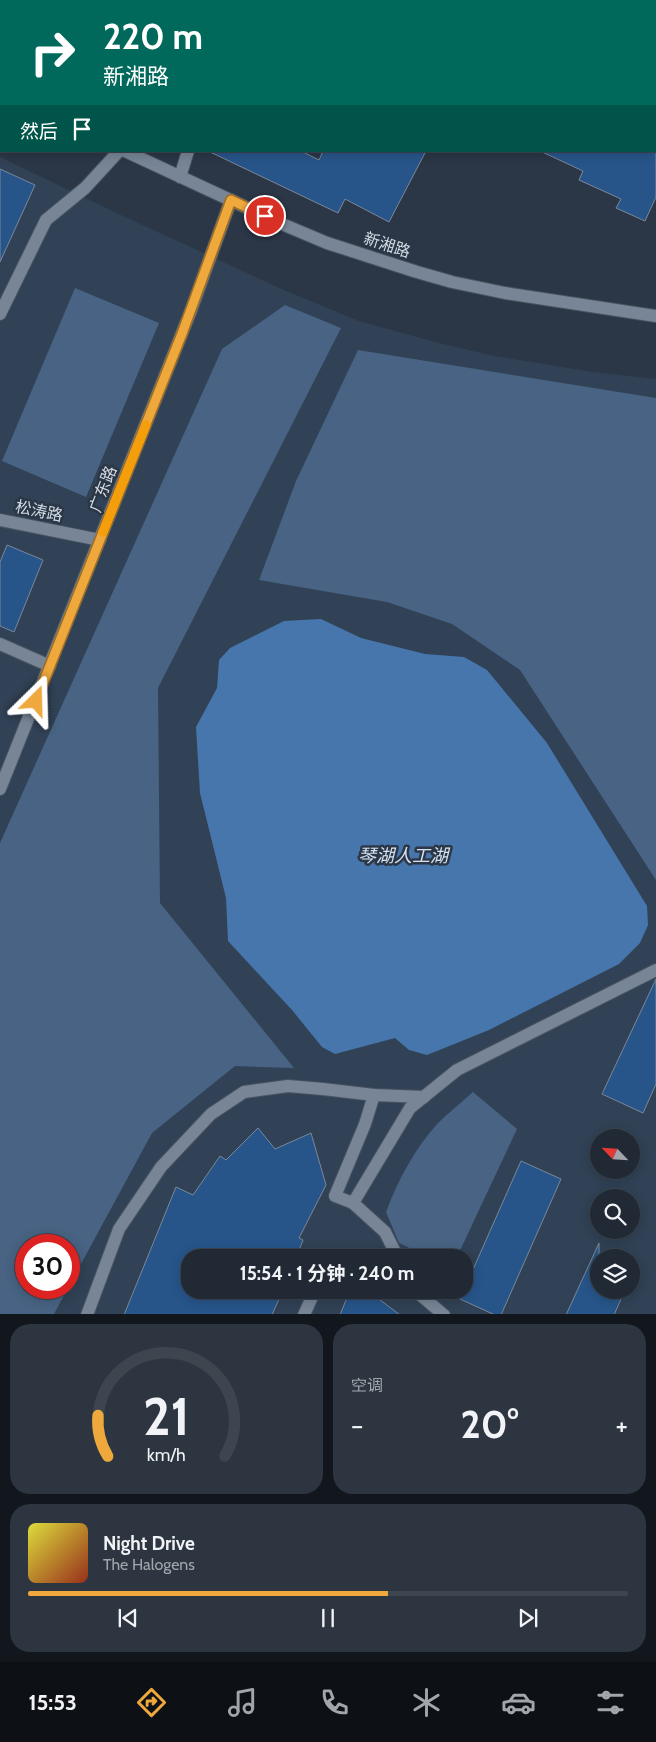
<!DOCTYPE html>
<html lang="zh">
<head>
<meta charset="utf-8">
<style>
	:root { --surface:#202934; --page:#2d3540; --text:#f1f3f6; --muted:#a2a6ac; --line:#3d454f; --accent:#eea83c }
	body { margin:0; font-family:Cabin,"Noto Sans SC",sans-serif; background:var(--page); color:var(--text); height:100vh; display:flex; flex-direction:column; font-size:19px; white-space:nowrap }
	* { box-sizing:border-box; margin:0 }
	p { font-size:16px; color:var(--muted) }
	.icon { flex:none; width:28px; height:28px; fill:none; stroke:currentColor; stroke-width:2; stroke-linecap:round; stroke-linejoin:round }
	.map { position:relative; height:1314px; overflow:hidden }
	.sheet { display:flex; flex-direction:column; gap:10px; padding:10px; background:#12171d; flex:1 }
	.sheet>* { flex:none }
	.hud { position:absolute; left:0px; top:0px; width:656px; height:152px; box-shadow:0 2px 12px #0003,0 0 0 1px var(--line); background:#00695c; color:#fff; overflow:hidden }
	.needle { width:32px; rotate:295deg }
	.buttons { position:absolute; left:590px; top:1129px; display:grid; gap:10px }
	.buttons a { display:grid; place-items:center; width:50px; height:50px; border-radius:50%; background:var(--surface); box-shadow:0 2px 12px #0003,0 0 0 1px var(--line); font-size:25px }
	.speed { position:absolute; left:15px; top:1234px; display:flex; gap:10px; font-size:25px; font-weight:700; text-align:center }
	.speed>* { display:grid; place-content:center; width:65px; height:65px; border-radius:50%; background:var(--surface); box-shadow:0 2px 12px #0003,0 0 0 1px var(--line); line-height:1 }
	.speed .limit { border:8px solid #d22; background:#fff; color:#111 }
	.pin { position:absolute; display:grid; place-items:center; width:42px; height:42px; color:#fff; margin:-21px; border:2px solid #fff; border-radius:50%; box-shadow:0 1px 5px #0007 }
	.me { position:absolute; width:55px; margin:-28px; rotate:22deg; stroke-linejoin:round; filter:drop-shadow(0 0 4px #0008) }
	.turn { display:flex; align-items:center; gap:18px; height:105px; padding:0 20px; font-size:22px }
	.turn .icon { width:65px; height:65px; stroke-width:2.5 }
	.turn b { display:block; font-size:35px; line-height:42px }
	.then { display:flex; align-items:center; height:48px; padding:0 20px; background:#0003; gap:10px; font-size:19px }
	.big { font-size:38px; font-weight:700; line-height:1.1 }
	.sheet .card { flex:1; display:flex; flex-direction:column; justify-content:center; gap:8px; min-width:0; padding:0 18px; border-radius:20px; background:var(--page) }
	.sheet .dial { align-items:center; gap:0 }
	.dial svg { height:130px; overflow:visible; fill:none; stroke:var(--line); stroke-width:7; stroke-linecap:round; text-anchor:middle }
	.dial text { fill:var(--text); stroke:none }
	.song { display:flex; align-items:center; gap:15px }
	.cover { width:60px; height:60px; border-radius:8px; background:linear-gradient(135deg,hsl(60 70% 55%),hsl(10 70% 35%)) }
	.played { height:5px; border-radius:2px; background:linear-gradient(90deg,var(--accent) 60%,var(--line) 60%) }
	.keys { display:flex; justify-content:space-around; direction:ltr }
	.heat { display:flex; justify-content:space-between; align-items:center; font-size:28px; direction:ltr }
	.sheet .tiles { flex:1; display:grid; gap:10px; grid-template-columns:1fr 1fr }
	.card:last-child { grid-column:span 2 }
	.trip { position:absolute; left:181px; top:1249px; width:292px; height:50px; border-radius:20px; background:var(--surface); box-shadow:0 2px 12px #0003,0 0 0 1px var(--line); font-weight:700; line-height:50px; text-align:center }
	.dock { display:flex; height:80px; justify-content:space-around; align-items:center; background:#0d1015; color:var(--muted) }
	.dock .icon { width:35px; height:35px }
	.dock .active { color:var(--accent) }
	.dock b { font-size:22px; color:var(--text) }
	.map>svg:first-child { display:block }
	.built { fill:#314256; fill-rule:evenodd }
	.green { fill:#486383 }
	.water { fill:#4776ac }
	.building { fill:#27558a; stroke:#7a8899 }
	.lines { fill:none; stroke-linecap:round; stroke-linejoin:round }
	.minor-casing { stroke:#495360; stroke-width:14 }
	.major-casing { stroke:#495360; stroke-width:14 }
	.minor { stroke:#778596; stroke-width:12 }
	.major { stroke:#678ebb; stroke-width:12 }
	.route-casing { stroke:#9b6d27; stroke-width:12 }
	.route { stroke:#eea83c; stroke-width:9 }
	.slow { stroke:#f59e0b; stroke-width:9 }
	.labels { text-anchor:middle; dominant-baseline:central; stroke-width:5; stroke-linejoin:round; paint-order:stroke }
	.street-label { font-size:16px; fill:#d3dbe4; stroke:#2b3746 }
	.water-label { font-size:18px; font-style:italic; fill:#d5e2f2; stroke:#2b3746 }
</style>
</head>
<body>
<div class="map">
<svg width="656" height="1315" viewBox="0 0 656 1315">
	<rect width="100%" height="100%" fill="#2b3746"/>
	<!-- built -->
	<path class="built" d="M0,157l123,59 161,74 75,31 76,21 59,14 99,16 63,7v935h-656zM599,1138h32v32h-32zM599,1198h32v32h-32zM26,1245h43v43h-43zM190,1258h275v32h-275zM599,1258h32v32h-32z"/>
	<!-- green -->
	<g class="green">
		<polygon points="75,288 159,323 86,497 2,461"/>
		<polygon points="285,305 341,328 158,688 160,903 294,1068 235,1066 152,1133 69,1286 69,1245 26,1245 26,1288 68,1288 54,1314 0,1314 0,843 222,349"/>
		<polygon points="358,350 656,398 656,880 520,670 452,624 387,602 259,580 296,481"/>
		<path d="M473,1092l44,37 -60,128h-29l-29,-14 -13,-31c12,-32 29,-64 52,-89 11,-11 24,-21 35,-31z"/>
	</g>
	<!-- water -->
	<polygon class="water" points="321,619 361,638 425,654 464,657 487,670 547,743 647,906 648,925 640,943 619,964 489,1030 427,1055 409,1050 395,1038 335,1054 322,1047 292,1010 228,941 226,898 200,793 196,727 217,688 219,660 230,648 284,621"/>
	<!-- building -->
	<g class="building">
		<polygon points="208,151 301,151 319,160 323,151 426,151 389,222 345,199 338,213"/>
		<polygon points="540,151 656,151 656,197 645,221 616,208 621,199 579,180 583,171"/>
		<polygon points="0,169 35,185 0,262"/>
		<polygon points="7,545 43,560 14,632 0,626 0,562"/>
		<polygon points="656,979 656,1084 643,1113 602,1094"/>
		<polygon points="258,1128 275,1149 311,1133 326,1185 299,1238 303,1240 296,1258 190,1258 190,1290 283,1290 272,1315 124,1315 176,1187 193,1195 220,1156 226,1160"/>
		<polygon points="521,1161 561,1179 501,1315 495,1315 460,1299"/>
		<polygon points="599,1243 599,1290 625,1290 614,1315 566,1315"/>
		<polygon points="350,1290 367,1290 400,1315 340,1315"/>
	</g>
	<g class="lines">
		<defs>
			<g id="minor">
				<polyline points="213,1 213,0"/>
				<polyline points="125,151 282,224 327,243 417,272 452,282 505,293 656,316"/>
				<polyline points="180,177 188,151"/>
				<polyline points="0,314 46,220 85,188 119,151"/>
				<polyline points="0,520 100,540"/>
				<polyline points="0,644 50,666"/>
				<polyline points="0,789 190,313 231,200"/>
				<polyline points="353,1203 335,1196 365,1124 374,1095"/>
				<polyline points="398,1258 385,1232 353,1203 410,1108 457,1070 656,970"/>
				<polyline points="416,1290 418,1293 444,1315"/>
				<polyline points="87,1315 119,1229 161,1167 211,1114 244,1092 288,1086 323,1089 374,1095 424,1097"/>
				<polyline points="304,1315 315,1290"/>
			</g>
			<polyline id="major" points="0,89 1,90"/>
		</defs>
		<!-- minor casing -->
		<use href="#minor" class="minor-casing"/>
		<!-- major casing -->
		<use href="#major" class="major-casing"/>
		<!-- minor -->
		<use href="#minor" class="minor"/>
		<!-- major -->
		<use href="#major" class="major"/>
	</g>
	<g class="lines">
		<defs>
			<polyline id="route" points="36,701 183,331 231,200 265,216"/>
		</defs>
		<!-- route casing -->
		<use href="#route" class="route-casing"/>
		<!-- route -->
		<use href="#route" class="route"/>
		<!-- slow -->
		<polyline class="slow" points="103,532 146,425"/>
	</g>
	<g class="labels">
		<!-- street labels -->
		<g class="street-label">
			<text transform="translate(387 245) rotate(18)">新湘路</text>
			<text transform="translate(103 489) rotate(-69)">广东路</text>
			<text transform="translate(39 511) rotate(12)">松涛路</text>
		</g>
		<!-- water labels -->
		<g class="water-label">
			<text x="403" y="856">琴湖人工湖</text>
		</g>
	</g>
</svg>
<div class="buttons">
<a><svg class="needle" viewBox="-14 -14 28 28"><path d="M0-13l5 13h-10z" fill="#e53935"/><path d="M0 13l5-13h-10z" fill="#a2a6ac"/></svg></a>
<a><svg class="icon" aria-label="search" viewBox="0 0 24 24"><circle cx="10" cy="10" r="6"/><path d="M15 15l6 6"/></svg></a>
<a><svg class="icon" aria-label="layers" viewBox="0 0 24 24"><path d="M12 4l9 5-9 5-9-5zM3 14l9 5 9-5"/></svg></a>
</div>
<div class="speed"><div class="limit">30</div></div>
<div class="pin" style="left:265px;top:216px;background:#d93025"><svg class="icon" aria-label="arrive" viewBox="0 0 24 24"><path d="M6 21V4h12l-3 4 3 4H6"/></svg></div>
<svg class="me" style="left:36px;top:701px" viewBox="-20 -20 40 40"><path d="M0-17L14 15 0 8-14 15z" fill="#eea83c" stroke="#fff" stroke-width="4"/></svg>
<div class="trip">15:54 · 1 分钟 · 240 m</div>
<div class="hud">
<div class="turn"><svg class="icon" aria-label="right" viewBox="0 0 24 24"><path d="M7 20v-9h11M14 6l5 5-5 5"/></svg><div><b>220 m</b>新湘路</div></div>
<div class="then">然后<svg class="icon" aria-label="arrive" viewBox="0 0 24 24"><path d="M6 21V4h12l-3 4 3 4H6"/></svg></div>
</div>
</div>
<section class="sheet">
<div class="tiles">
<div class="card dial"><svg viewBox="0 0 100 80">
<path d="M14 69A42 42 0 1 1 86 69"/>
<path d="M14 69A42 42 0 0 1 8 44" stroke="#eea83c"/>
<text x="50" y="56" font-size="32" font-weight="700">21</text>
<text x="50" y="72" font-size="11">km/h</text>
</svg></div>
<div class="card"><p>空调</p>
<div class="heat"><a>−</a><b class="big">20°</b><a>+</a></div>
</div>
<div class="card">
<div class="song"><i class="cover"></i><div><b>Night Drive</b><p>The Halogens</p></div></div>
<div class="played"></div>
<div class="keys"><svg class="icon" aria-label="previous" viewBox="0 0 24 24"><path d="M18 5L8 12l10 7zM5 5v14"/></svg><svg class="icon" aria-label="pause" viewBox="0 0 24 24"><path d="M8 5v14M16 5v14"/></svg><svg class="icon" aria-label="next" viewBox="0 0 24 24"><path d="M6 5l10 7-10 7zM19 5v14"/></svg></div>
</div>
</div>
</section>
<nav class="dock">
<b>15:53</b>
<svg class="icon active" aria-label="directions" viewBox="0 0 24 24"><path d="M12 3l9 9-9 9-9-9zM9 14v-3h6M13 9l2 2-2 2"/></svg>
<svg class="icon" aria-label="music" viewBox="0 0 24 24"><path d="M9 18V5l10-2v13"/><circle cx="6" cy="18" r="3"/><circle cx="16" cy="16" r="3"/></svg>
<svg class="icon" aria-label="phone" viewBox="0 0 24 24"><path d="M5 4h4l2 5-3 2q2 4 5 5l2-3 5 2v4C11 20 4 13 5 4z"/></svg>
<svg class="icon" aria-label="climate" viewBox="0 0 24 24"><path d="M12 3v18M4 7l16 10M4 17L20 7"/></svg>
<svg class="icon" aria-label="car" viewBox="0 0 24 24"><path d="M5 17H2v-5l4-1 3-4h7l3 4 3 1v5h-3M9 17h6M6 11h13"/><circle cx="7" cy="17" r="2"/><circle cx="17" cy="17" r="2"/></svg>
<svg class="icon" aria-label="filters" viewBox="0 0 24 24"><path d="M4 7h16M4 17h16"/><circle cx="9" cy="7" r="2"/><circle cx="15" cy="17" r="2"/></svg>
</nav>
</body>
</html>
